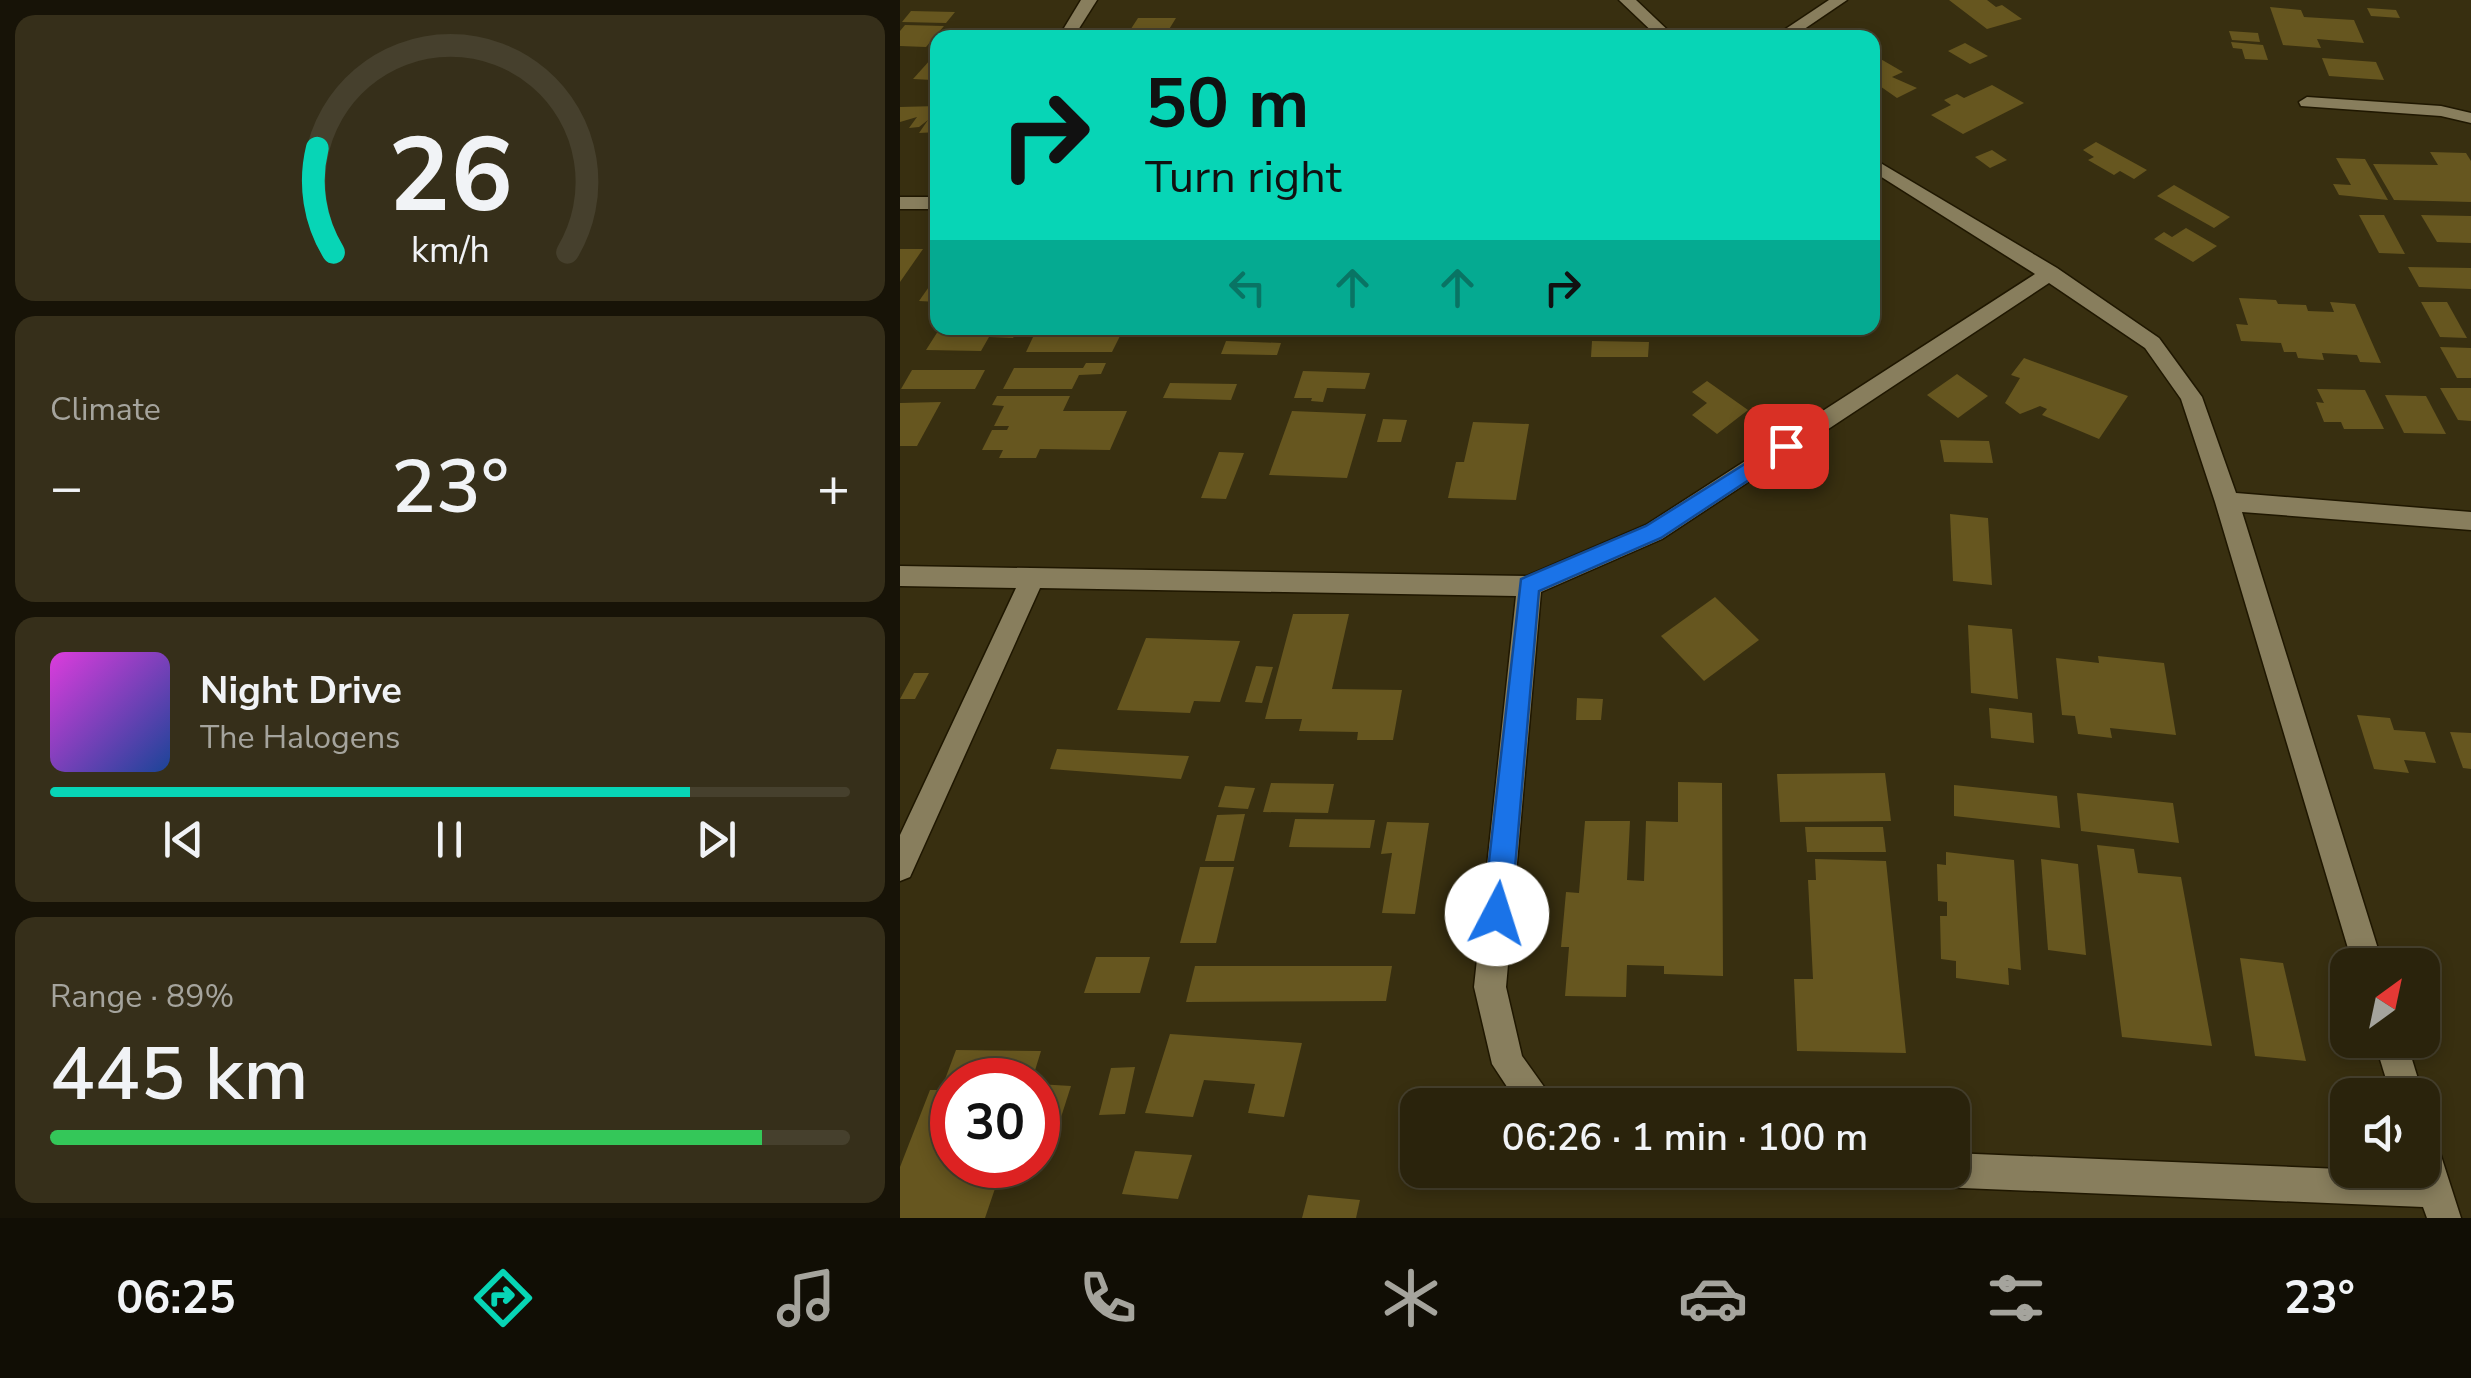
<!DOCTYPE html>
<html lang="en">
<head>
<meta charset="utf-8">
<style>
	:root { --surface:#2a230c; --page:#362f1a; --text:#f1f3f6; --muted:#a5a49d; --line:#46402d; --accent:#07d5b6 }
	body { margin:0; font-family:"Nunito Sans",sans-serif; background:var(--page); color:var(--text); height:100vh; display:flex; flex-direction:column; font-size:38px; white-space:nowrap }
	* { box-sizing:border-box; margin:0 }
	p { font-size:32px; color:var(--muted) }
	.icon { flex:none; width:55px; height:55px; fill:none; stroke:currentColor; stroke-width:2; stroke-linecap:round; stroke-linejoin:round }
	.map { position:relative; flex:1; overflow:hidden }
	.side { display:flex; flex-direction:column; gap:15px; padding:15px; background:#171307; width:900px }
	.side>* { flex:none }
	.top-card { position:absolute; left:30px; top:30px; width:950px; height:305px; border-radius:20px; box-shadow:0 5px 15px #0003,0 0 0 2px var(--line); background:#07d5b6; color:#111; overflow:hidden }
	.needle { width:65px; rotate:33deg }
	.tools { position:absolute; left:1430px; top:948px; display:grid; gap:20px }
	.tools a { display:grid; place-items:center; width:110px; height:110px; border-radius:20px; background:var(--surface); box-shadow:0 5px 15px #0003,0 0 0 2px var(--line); font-size:50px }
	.speed { position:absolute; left:30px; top:1058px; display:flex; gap:20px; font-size:50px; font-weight:700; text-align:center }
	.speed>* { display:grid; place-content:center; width:130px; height:130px; border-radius:50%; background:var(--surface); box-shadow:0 5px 15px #0003,0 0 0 2px var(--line); line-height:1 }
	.speed .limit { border:15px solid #d22; background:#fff; color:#111 }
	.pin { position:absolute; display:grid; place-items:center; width:85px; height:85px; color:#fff; margin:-42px; border-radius:20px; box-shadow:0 5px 15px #0006 }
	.me { position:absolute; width:110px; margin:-55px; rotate:5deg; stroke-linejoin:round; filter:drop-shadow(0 0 8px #0008) }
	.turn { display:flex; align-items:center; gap:35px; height:210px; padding:0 50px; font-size:45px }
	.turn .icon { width:130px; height:130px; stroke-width:2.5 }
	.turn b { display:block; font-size:70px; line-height:85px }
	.lanes { display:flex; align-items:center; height:95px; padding:0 50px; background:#0003; justify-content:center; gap:50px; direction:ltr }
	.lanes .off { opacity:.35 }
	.big { font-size:75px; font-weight:600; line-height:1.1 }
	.side .tile { flex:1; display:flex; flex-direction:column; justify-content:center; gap:15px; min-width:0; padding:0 35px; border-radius:20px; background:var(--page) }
	.side .dial { align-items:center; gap:0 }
	.dial svg { height:260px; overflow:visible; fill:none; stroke:var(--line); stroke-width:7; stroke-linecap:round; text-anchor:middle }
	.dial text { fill:var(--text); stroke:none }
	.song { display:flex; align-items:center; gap:30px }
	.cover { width:120px; height:120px; border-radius:15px; background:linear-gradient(135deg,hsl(300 70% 55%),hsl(220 70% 35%)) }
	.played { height:10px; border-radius:5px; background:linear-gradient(90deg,var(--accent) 80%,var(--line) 80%) }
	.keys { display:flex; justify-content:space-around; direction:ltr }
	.heat { display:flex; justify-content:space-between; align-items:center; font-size:55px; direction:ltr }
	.charge { height:15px; border-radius:8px; background:linear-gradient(90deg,#34c759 89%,var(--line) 0) }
	.trip { position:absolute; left:500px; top:1088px; width:570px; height:100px; border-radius:20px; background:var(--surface); box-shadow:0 5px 15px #0003,0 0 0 2px var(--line); font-weight:600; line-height:100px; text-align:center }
	.tab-bar { display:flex; height:160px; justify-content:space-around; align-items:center; background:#110e05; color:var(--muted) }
	.tab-bar .icon { width:70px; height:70px }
	.tab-bar .selected { color:var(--accent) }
	.tab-bar b { font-size:45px; color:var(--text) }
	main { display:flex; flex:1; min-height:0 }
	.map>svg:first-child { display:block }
	.building { fill:#66561f }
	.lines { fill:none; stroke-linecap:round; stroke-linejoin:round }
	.minor-casing { stroke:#1f1700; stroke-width:3 }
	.minor { fill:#887e5d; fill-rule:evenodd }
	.route { fill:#1a73e8; stroke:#114b97; stroke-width:2.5 }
</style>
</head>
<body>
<main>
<section class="side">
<div class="tile dial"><svg viewBox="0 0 100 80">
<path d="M14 69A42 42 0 1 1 86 69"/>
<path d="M14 69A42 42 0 0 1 9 37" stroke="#07d5b6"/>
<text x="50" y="56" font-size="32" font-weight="700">26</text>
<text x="50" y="72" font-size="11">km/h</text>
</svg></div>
<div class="tile"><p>Climate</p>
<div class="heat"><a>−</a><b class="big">23°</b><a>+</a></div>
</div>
<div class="tile">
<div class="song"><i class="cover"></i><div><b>Night Drive</b><p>The Halogens</p></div></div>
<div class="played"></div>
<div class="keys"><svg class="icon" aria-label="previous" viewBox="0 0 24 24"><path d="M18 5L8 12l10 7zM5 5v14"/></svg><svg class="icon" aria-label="pause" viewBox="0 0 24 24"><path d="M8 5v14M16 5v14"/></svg><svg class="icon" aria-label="next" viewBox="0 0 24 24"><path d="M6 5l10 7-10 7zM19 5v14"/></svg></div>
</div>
<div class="tile"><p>Range · 89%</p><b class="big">445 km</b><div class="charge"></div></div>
</section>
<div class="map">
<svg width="1571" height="1218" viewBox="0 0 1571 1218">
	<rect width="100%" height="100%" fill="#382f10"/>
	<!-- building -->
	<g class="building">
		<polygon points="1049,0 1087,0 1096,7 1102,5 1122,19 1087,29"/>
		<polygon points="1370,7 1401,10 1404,17 1454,20 1464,43 1417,39 1421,48 1383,45"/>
		<polygon points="1467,8 1496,10 1500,18 1471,16"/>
		<polygon points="11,11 55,12 46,23 2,22"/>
		<polygon points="238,18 276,18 268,31 299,32 296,38 225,38"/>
		<polygon points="5,25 44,26 26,47 0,46 0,31"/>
		<polygon points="1329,31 1358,33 1360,42 1332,40"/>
		<polygon points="1331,42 1363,45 1368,60 1345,59 1342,49 1333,48"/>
		<polygon points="1065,43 1088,56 1070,64 1048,51"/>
		<polygon points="972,54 1003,72 992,77 1017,88 997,98 977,84 972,86"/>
		<polygon points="1422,58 1476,62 1484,80 1429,76"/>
		<polygon points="31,59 38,59 38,73 33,80 13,79"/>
		<polygon points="1092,85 1124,103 1063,134 1031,115 1051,105 1044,100 1057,94 1064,98"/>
		<polygon points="38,106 38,132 19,133 28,120 19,127 9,128 17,117 0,122 0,107"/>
		<polygon points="1196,142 1247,170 1234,179 1220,171 1214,175 1188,160 1194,157 1183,150"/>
		<polygon points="1092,150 1107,160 1090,168 1075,157"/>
		<polygon points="1530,152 1566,153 1571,161 1571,202 1494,200 1473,164 1538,165"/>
		<polygon points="1436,158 1465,159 1488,200 1439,195 1433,184 1451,185"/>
		<polygon points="1274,185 1330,217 1314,228 1257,196"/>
		<polygon points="1459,215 1484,215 1505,254 1479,253"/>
		<polygon points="1521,215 1571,216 1571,243 1537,242"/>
		<polygon points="1286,228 1317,246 1293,262 1254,239 1264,232 1272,237"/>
		<polygon points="0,249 23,249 0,282"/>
		<polygon points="1508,267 1571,268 1571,289 1519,287"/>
		<polygon points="38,274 38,302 19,301"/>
		<polygon points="1339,298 1376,300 1378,304 1406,305 1408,311 1434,312 1430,302 1455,304 1481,363 1460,362 1457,355 1422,353 1424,360 1398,358 1396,352 1384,352 1381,343 1341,341 1336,324 1348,325"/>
		<polygon points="1521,302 1547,302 1567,338 1540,337"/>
		<polygon points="40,328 119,328 113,338 89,337 81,351 26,350"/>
		<polygon points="134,335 220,336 212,352 126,352"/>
		<polygon points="326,341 381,343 377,355 321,354"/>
		<polygon points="692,341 749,342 748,357 691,357"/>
		<polygon points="1540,347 1571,348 1571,378 1557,378"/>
		<polygon points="1124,358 1228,396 1199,439 1142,415 1147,409 1140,406 1120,414 1105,403 1120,378 1111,375"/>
		<polygon points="186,363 206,363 201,374 179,375 172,389 103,389 114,368 183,368"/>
		<polygon points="12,370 85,370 75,389 1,389"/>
		<polygon points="403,371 470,373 465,389 427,388 423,402 411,401 412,398 394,398"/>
		<polygon points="1057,374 1088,396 1058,418 1027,395"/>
		<polygon points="807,381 848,410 817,434 792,415 807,403 792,392"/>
		<polygon points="270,383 337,384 331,400 263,398"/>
		<polygon points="1540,388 1571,388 1571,421 1558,420"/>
		<polygon points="1417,389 1465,390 1484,429 1444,429 1441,422 1424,422 1416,402 1424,403"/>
		<polygon points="1485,395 1526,396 1546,434 1504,433"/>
		<polygon points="97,396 170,396 163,411 227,411 210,450 140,449 136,458 99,458 103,450 82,450 92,430 107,430 109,426 94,426 104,406 92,405"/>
		<polygon points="41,402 17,446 0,446 0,403"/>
		<polygon points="392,411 466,414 447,478 369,475"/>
		<polygon points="483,419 507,420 501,442 477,442"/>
		<polygon points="573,422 629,424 616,500 548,498 556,462 564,462"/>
		<polygon points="1040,440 1089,441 1093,463 1044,462"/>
		<polygon points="319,452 344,453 326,499 301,498"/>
		<polygon points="1050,514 1088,518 1092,585 1053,581"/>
		<polygon points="815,597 859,640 804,681 761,636"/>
		<polygon points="393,614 449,614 432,689 502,690 493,740 457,740 458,732 399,731 402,719 365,719"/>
		<polygon points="1068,625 1112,629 1118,699 1071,693"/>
		<polygon points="246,638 340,641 320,702 294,701 290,713 217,710"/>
		<polygon points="1198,656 1264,663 1276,735 1210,728 1212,738 1178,734 1175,716 1162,715 1156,658 1199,663"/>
		<polygon points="356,666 373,667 362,703 345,702"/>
		<polygon points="14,673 29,673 15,699 0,699"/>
		<polygon points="677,698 703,699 701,720 676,720"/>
		<polygon points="1089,708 1132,713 1134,743 1091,738"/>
		<polygon points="1457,715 1490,718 1494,730 1525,732 1536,763 1504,760 1509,773 1474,769"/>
		<polygon points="1550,732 1571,733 1571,769 1563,768"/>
		<polygon points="157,749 289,756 281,779 150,769"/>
		<polygon points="985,773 991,821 880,822 877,774"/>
		<polygon points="778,782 822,783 823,976 764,974 764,966 727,965 726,997 665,996 669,947 661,947 666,892 679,893 685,821 730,821 727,880 744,881 746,821 778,822"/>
		<polygon points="371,783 434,784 428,813 363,812"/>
		<polygon points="1054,785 1157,796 1160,828 1054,816"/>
		<polygon points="325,786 355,788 348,809 318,807"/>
		<polygon points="1177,793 1273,803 1279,843 1181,831"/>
		<polygon points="345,814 334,861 305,861 317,815"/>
		<polygon points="395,819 475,820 470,848 389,847"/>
		<polygon points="487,822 529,823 515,914 482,913 492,853 481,854"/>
		<polygon points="905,827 983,827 986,852 907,852"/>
		<polygon points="1197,845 1234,849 1238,873 1281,877 1312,1046 1222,1037"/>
		<polygon points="1046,852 1114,860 1121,970 1108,968 1109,985 1056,978 1056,961 1041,959 1040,916 1047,916 1047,902 1038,901 1037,864 1046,865"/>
		<polygon points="915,859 986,861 1006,1053 897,1051 894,979 913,979 908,880 916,880"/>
		<polygon points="1141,859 1178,864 1186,955 1148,950"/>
		<polygon points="300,867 334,867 316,943 280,943"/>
		<polygon points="196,957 250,957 240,993 184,993"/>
		<polygon points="1340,958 1383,963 1406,1061 1355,1056"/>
		<polygon points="295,966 492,966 486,1001 286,1002"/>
		<polygon points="270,1034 402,1043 384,1117 348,1113 355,1084 304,1080 293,1117 245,1113"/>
		<polygon points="56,1050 141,1051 132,1080 52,1080 52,1165 103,1165 85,1218 0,1218 0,1167 30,1090 41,1090"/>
		<polygon points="235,1067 225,1114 199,1115 211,1068"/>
		<polygon points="138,1084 171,1086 147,1161 138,1161"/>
		<polygon points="235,1151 292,1155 278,1199 222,1194"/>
		<polygon points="408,1195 460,1200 456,1218 402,1218"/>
	</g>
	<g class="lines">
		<defs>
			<g id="minor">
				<polygon points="181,0 197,0 173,38 158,38"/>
				<polygon points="719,0 736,0 776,38 759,38"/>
				<polygon points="929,0 947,0 891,38 872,38"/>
				<polygon points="1407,97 1541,106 1571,113 1571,123 1541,116 1401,106 1399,102"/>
				<polygon points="972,158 1157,268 1259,338 1302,397 1336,493 1571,512 1571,530 1342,512 1483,965 1453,965 1315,502 1281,399 1245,348 1149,283 762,539 641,592 606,987 622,1056 657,1105 619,1105 592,1064 574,987 616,596 140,588 10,877 0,881 0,835 116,588 0,586 0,566 627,576 746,525 1135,274 972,171"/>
				<rect x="0" y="197" width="38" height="12"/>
				<polygon points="1474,1040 1506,1040 1523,1095 1522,1097 1491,1095"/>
				<polygon points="1522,1129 1534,1134 1561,1218 1527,1218 1523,1207 1039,1187 1027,1182 1022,1170 1052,1170 1052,1153 1513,1172 1522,1170"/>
			</g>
		</defs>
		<!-- minor casing -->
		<use href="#minor" class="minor-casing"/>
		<!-- minor -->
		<use href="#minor" class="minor"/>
	</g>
	<!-- route -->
	<polygon class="route" points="886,438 893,440 893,451 761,538 639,591 611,914 607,924 597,928 587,924 583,914 621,579 746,526"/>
</svg>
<div class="tools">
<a><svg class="needle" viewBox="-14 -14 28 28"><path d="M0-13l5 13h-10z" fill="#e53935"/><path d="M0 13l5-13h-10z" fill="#a5a49d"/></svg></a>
<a><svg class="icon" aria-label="sound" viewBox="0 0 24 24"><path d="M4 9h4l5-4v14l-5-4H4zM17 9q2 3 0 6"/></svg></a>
</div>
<div class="speed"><div class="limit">30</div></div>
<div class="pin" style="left:886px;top:446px;background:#d93025"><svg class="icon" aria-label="arrive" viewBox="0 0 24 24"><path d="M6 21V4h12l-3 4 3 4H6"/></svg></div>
<svg class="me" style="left:597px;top:914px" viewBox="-20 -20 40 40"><circle r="19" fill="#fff"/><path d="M0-13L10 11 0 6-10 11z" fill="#1a73e8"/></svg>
<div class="trip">06:26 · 1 min · 100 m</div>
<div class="top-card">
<div class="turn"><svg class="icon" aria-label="right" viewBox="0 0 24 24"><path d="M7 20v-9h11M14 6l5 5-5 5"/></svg><div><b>50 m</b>Turn right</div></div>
<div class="lanes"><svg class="icon off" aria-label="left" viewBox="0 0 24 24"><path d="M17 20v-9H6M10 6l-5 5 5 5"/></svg><svg class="icon off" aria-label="ahead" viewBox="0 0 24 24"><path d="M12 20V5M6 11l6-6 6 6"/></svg><svg class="icon off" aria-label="ahead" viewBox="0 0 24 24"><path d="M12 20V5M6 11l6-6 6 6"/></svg><svg class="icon" aria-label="right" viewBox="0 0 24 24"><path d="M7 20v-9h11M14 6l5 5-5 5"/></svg></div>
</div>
</div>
</main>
<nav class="tab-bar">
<b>06:25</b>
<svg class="icon selected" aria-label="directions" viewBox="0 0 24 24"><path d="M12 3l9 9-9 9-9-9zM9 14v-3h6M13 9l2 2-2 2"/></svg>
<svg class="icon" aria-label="music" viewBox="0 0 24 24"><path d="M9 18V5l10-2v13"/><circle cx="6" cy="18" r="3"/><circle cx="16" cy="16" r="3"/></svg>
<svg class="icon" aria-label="phone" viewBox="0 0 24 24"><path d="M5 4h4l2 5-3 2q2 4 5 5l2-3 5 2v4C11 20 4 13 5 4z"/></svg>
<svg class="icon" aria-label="climate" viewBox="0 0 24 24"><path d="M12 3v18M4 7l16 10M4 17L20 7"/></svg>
<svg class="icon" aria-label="car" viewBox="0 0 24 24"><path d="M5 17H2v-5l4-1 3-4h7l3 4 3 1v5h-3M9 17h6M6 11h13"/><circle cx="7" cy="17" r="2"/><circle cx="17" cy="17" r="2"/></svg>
<svg class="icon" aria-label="filters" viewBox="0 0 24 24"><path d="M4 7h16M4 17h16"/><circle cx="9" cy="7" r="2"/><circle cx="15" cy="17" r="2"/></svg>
<b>23°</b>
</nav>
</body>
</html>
